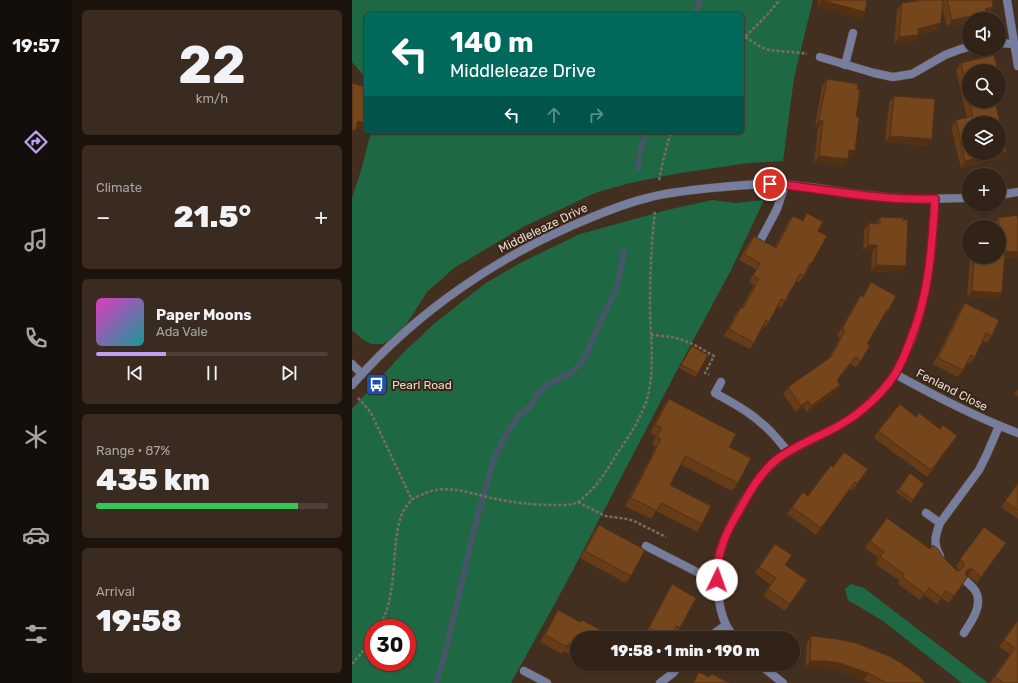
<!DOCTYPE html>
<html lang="en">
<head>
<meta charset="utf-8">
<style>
	:root { --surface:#322318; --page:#3a2b21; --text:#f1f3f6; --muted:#a8a4a2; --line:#4d4037; --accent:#bca0f2 }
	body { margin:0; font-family:Rubik,sans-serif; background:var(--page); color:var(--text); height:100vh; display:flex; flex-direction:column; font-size:15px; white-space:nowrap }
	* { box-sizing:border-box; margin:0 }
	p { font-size:13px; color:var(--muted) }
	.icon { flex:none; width:22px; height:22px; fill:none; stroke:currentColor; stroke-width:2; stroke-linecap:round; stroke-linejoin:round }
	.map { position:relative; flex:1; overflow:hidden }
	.panel { display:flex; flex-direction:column; gap:10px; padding:10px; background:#1c130d; width:280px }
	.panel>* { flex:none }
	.top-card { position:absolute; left:12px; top:12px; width:380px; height:122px; border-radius:6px; box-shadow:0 1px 3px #0004,0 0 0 1px var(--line); background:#00695c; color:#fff; overflow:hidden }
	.fabs { position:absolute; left:610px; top:12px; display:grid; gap:8px }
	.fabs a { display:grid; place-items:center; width:44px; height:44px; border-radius:50%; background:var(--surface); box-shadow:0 1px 3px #0004,0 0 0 1px var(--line); font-size:20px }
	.speed { position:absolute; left:12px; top:619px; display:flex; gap:8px; font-size:20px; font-weight:700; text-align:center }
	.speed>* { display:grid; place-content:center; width:52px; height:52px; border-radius:50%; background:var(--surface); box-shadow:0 1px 3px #0004,0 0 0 1px var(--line); line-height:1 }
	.speed .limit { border:6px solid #d22; background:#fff; color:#111 }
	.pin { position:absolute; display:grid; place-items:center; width:34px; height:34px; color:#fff; margin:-17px; border:2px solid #fff; border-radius:50%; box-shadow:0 1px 4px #0007 }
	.me { position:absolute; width:44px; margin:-22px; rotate:3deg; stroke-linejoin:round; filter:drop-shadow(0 0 3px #0008) }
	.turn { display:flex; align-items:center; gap:14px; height:84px; padding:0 20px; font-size:18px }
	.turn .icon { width:52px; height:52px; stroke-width:2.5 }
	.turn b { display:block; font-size:28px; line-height:34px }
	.lanes { display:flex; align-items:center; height:38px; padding:0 20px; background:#0003; justify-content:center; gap:20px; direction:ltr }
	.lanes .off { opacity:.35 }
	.big { font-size:30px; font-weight:800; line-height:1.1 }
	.panel .tile { flex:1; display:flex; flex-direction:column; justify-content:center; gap:6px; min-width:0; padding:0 14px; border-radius:6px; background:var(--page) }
	.panel .dial { align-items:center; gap:0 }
	.dial b { font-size:52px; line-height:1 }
	.song { display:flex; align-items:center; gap:12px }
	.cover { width:48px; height:48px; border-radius:6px; background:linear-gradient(135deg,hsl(310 70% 55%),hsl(180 70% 35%)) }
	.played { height:4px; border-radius:2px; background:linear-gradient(90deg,var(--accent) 30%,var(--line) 30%) }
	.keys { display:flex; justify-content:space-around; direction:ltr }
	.heat { display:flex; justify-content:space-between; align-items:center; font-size:22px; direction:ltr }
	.charge { height:6px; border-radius:3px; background:linear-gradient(90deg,#34c759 87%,var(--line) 0) }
	.trip { position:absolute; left:218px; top:631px; width:230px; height:40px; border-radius:20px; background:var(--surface); box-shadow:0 1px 3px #0004,0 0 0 1px var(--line); font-weight:800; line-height:40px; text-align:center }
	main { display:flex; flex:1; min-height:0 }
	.tab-bar { display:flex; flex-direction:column; width:72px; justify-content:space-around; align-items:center; background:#140e0a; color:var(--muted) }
	.tab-bar .icon { width:28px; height:28px }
	.tab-bar .current { color:var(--accent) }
	.tab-bar b { font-size:18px; color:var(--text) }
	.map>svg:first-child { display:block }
	.green { fill:#1e6944; fill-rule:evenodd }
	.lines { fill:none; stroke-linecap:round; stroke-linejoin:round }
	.stream { stroke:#455666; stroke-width:6 }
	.lane-casing { stroke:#604d40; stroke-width:9 }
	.street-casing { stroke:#604d40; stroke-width:9 }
	.path { stroke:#7d6c5f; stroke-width:2.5; stroke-dasharray:3 2; stroke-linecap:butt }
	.lane { stroke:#767d9d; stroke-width:8 }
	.street { stroke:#767d9d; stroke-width:8 }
	.wall { fill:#653b18 }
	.shaded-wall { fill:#523014 }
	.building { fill:#75451c; stroke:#523014; fill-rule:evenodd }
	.route-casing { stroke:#92132f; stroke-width:10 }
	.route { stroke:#e11d48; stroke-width:7 }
	.labels { text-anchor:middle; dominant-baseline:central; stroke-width:4; stroke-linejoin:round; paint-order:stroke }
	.street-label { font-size:12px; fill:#e5d8cf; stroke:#382517 }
	.poi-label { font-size:12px; fill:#e5d8cf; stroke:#382517; text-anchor:start }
</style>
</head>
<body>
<main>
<nav class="tab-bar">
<b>19:57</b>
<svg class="icon current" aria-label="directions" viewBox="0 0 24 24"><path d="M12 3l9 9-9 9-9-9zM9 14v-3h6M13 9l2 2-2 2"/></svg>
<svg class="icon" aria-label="music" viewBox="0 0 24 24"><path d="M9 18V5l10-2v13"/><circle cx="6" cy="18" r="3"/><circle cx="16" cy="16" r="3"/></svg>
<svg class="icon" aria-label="phone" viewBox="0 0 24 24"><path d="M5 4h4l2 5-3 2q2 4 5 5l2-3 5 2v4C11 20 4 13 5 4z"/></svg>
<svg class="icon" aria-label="climate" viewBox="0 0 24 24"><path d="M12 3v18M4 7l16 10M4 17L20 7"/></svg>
<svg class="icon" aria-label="car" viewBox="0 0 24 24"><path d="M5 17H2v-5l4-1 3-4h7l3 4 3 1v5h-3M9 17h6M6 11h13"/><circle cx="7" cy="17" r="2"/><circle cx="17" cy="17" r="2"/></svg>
<svg class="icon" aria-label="filters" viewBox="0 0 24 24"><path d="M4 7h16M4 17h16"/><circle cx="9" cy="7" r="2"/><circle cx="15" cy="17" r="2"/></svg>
</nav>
<section class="panel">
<div class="tile dial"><b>22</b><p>km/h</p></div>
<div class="tile"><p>Climate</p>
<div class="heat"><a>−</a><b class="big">21.5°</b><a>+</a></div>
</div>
<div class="tile">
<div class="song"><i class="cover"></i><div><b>Paper Moons</b><p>Ada Vale</p></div></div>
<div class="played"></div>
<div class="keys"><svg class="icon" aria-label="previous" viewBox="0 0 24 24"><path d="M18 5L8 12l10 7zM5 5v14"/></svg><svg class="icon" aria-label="pause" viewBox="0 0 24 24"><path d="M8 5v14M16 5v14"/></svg><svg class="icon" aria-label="next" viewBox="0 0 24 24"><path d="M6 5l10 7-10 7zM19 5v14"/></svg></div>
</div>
<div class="tile"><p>Range · 87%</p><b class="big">435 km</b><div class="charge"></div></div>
<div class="tile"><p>Arrival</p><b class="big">19:58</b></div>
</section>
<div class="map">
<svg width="666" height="683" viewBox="0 0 666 683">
	<rect width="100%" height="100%" fill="#432f20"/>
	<!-- green -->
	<g class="green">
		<polygon points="0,0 461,0 442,78 431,161 396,163 322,174 278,183 243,193 171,227 102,268 75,292 52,328 39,340 30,344 19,344 10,339 0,330 0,198 10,167 19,132 390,132 390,14 14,14 14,78 0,62"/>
		<path d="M360,200l24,3 28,-3 -34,72 -55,102 -110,211 -54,98h-159v-274l51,-56 33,-31 50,-39 36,-21 58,-28 87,-24zM21,628h34v34h-34z"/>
		<polygon points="499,584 512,588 636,683 610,683 531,621 496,600 493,589"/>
	</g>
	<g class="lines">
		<!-- stream -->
		<g class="stream">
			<polyline points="343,14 348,0"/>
			<polyline points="286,168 288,152 294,132"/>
			<polyline points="84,683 93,654 123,526 142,459 158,428 167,415 179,406 185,394 195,385 218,374 232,360 241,338 266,284 272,252"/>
		</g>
		<defs>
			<g id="lane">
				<polyline points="408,241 425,209 433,185"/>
				<path d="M588,523c-5,13 -7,21 0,33"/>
				<polyline points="294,546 347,573 365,579"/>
				<path d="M612,633c7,-11 19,-27 12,-41 -2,-4 -7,-8 -10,-11"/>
				<polyline points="172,671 195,683"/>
			</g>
			<g id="street">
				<polyline points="655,0 666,66"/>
				<polyline points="647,43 662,44"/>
				<polyline points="468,57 522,73 541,77 560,74 593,55 609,49 617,47"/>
				<polyline points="493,65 501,33"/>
				<polyline points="647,195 666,192"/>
				<polyline points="0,364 10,374"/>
				<path d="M543,374c40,22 80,43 123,59"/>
				<path d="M369,382l-6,11c16,9 32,17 45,29 11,8 19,19 28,30"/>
				<path d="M0,385c64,-73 147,-130 238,-167 19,-8 40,-16 61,-21 19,-5 40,-7 60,-9 20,-2 41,-4 61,-4 32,0 64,8 95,11 18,2 36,4 54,4 16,0 32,-1 48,-1"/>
				<polyline points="574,513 588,523 627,470 635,454 647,426"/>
				<polyline points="356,638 374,625"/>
				<path d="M383,638c-3,-4 -6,-8 -9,-13 -8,-17 -12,-52 -7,-71 5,-18 15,-36 24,-52 10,-15 19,-31 34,-42 19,-15 42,-23 63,-35 21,-12 42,-31 55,-51 6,-10 11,-22 16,-33 18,-46 21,-93 24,-142"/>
				<polyline points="407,664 431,683"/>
				<polyline points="308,683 321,673 328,664"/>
			</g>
		</defs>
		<!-- lane casing -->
		<use href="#lane" class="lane-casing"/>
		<!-- street casing -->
		<use href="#street" class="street-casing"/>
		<!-- path -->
		<g class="path">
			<polyline points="393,37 409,47 417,50 450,53 455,54"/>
			<polyline points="390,40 415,15 428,0"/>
			<path d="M307,180c3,-16 7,-32 12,-48"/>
			<path d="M299,335c6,0 13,1 19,2 16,2 30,11 44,19l-9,17 4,2"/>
			<polyline points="6,398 12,404 19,413 60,500"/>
			<polyline points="226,502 253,516 275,519 282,521 314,537"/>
			<path d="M26,628c16,-23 15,-60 18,-87 2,-15 4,-30 15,-40 2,-3 5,-4 8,-5 27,-15 54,-1 82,4 17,3 34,5 52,5 8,0 18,1 25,-3 5,-3 13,-12 18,-17 8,-10 14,-20 21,-31 13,-20 27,-39 32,-63 5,-25 2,-52 1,-78 0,-34 1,-68 5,-102"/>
			<polyline points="0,664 12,650 21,636"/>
		</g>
		<!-- lane -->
		<use href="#lane" class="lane"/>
		<!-- street -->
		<use href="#street" class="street"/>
	</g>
	<!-- wall -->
	<g class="wall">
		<polygon points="466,0 515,0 513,12 508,19 465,7"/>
		<polygon points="563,0 640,0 641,7 636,14 632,15 630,19 617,19 617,22 595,27 590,7 584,30 567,34 567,35 562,42 542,44 545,10 550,3 561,2"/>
		<polygon points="609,63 617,71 617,101 647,101 646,105 644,105 654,151 649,158 609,168 599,127 604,120 615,118 604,70"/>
		<polygon points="475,79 505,89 504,116 499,158 496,157 491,166 462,163 466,128 463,127 470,86"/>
		<polygon points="542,96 580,139 576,146 533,142 537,102"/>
		<polygon points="455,213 466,231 460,263 455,270 452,276 447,282 444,281 433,301 429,308 425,306 417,322 412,328 411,327 402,343 398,349 372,336 384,313 389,307 390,307 402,285 397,282 404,269 387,260 397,242 402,236 423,247 436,222 441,216 450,221"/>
		<polygon points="528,217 549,273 519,271 520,252 511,251 512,230 517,223 523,224"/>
		<polygon points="646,218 666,219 666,258 653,258 646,299 615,297 618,257 647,257 647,227 642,227 641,225"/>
		<polygon points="519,282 536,311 531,317 515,344 509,361 504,367 498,364 485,381 488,385 484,392 455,412 451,407 444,412 431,394 436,387 477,358 488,338 485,336 504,302 509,295 511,296"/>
		<polygon points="613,303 640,336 635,343 631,341 623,357 618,364 615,362 611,370 606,377 581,364 608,310"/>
		<polygon points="340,346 346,373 343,377 327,368"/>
		<polygon points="666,389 666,397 662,394"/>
		<polygon points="317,399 377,447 386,483 380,491 328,464 318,485 350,524 345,532 304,511 299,519 273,506 304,447 300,445 304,436 298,433 311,407"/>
		<polygon points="564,417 588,429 605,436 575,477 522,438 526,431"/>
		<polygon points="481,467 516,469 500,491 498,489 464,535 435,514 451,492 456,496"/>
		<polygon points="558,473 572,484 559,503 544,492"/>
		<polygon points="666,483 666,519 649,507"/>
		<polygon points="535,518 578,549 591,557 603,569 606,571 607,570 604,566 632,527 654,543 625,583 616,576 614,576 615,578 597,603 589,598 585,604 572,595 568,600 546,584 548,581 523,564 527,558 513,548"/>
		<polygon points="247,525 279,576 274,583 228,558 242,532"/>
		<polygon points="423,544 433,565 455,580 433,611 411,596 419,585 403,573"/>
		<polygon points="320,584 328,628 323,634 321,633 318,638 300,638 293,634 316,591"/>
		<polygon points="206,610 228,622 230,620 252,632 255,629 272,638 225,638 225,658 212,651 210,654 188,642 202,617"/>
		<polygon points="666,620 666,683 638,683 658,654 647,647"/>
		<polygon points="459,636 574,683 518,683 512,680 483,670 469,668 453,668 455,643"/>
		<polygon points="240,664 258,664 253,671"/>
	</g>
	<!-- shaded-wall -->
	<g class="shaded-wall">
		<polygon points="469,0 513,12 508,19 465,7"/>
		<polygon points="641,7 636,14 632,15 630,19 617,19 617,22 595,27 600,20 633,9"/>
		<polygon points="589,23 584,30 561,35 566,29"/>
		<polygon points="567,35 562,42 542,44 547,37"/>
		<polygon points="651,98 646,105 638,106 642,101 647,101 647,99"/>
		<polygon points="467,120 471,121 466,128 463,127"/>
		<polygon points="6,121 14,124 14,127 12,131 1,127"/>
		<polygon points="0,130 3,131 0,135"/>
		<polygon points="538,136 580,139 576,146 533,142"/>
		<polygon points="497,150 503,151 499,158 492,157"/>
		<polygon points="654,151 649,158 609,168 613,161"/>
		<polygon points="467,156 496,159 491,166 462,163"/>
		<polygon points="516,245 525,245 520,252 511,251"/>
		<polygon points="653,251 666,252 666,258 649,257"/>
		<polygon points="524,265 554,266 549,273 519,271"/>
		<polygon points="620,291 650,293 646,299 615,297"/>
		<polygon points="488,385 484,392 455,412 459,406"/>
		<polygon points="456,401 451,407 444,412 449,406"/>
		<polygon points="618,569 620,569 616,576 613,576 610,577 615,570"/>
		<polygon points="458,661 474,661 488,663 516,673 512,680 483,670 469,668 453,668"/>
	</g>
	<!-- building -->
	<g class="building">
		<polygon points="469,0 515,0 513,12"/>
		<polygon points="565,0 591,0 589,23 566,29 567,35 547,37 550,3 566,1"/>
		<polygon points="595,0 640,0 641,7 633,9 634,13 600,20"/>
		<polygon points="642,55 646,71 617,71 617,100 609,63"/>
		<polygon points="475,79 506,84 505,89 508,90 504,116 507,117 503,151 497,150 496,159 467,156 471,121 467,120"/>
		<polygon points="0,83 14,87 14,124 6,121 3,131 0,130"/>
		<polygon points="647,83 651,98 647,99"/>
		<polygon points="542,96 583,99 580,139 538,136"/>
		<path d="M617,101h26l11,50 -41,10 -9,-41 17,-4zM617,123h30v30h-30z"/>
		<polygon points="455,213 471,222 466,231 475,236 460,263 458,263 452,276 448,274 433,301 429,299 417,322 414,320 402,343 377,329 389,307 391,308 407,279 401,276 408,263 392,254 402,236 424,248 441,216 451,221"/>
		<polygon points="665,215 666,219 666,252 653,251 650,293 620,291 622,257 647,257 647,233 648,233 646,218"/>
		<polygon points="528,217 552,218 551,220 556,220 554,266 524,265 525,245 516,245 517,223 528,224"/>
		<polygon points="519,282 544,296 536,311 535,310 515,344 518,345 509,361 503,357 485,380 488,385 459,406 456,401 449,406 436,387 479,357 493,331 490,329 509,295 511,297"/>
		<polygon points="613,303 647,320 640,336 634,333 623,357 619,355 611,370 586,358"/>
		<polygon points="340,346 356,355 346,373 329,365"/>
		<polygon points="317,399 384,434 377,447 399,458 386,483 333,456 318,485 359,506 350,524 309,503 305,511 279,498 309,439 305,437 310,428 303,425"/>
		<polygon points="548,404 564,417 567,413 588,429 591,425 605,436 579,470 526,431"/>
		<polygon points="492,452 516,469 505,484 503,482 469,528 440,507 451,492 456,496 479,465 481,467"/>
		<polygon points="558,473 572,484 561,500 547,489"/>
		<polygon points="666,483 666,510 653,501"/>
		<polygon points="535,518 578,549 581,545 586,549 591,557 603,569 606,571 610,569 612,566 612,563 608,559 632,527 654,543 629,577 620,569 618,569 615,570 613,573 615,578 602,596 594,591 589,597 577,588 573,594 550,577 552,574 528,557 532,552 518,541"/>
		<polygon points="247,525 293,550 279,576 233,551"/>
		<polygon points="423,544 440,555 433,565 455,580 438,604 416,589 424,578 407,567"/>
		<polygon points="320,584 344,598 328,628 324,626 318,638 316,638 297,628"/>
		<polygon points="206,610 228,622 230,620 253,632 255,629 272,638 225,638 225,649 216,644 215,647 193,635"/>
		<polygon points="666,620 666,683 652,683 643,677 663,648 652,640"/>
		<polygon points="459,636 485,639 504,643 537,656 549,663 566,675 574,683 535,683 516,673 488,663 474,661 458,661"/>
		<polygon points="347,672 357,677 360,674 377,683 341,683"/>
	</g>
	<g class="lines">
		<defs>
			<path id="route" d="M365,580c-1,-23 7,-44 19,-64 11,-19 22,-41 40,-56 19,-15 43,-23 64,-35 21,-12 42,-31 55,-51 6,-10 11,-22 15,-33 19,-45 22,-94 25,-142 -50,2 -100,-8 -150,-14l-15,-1"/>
		</defs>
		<!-- route casing -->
		<use href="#route" class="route-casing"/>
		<!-- route -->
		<use href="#route" class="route"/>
	</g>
	<!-- icons -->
	<defs>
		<symbol id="bus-square" viewBox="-11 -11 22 22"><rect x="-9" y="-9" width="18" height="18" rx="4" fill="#1a4fb4" stroke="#382517"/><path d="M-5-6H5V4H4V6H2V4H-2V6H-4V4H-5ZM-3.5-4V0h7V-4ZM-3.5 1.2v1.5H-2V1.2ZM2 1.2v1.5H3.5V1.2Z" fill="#fff"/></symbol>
	</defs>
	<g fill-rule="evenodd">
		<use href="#bus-square" x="12" y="372" width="25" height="25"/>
	</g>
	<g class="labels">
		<!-- street labels -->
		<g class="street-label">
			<text transform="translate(191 228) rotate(-26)">Middleleaze Drive</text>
			<text transform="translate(600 390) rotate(27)">Fenland Close</text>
		</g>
		<!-- poi labels -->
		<g class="poi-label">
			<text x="40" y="385">Pearl Road</text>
		</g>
	</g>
</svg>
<div class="fabs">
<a><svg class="icon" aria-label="sound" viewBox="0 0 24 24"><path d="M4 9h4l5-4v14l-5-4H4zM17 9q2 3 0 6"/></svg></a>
<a><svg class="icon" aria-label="search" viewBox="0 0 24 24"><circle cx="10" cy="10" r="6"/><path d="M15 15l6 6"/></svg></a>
<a><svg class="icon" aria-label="layers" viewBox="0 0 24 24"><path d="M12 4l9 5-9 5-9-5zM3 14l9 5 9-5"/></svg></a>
<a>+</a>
<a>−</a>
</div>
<div class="speed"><div class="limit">30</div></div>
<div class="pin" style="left:418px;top:184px;background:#d93025"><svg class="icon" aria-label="arrive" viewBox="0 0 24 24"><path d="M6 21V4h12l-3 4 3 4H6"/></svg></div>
<svg class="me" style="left:365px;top:580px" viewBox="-20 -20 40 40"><circle r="19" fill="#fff"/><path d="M0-13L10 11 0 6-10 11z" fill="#e11d48"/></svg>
<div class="trip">19:58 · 1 min · 190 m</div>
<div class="top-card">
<div class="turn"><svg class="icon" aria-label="left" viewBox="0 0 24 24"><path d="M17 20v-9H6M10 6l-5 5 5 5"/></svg><div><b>140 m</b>Middleleaze Drive</div></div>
<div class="lanes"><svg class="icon" aria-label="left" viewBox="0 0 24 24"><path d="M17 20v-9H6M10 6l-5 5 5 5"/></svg><svg class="icon off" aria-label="ahead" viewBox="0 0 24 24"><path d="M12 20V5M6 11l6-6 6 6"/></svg><svg class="icon off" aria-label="right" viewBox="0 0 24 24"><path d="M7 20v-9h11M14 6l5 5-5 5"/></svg></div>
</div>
</div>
</main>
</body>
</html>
